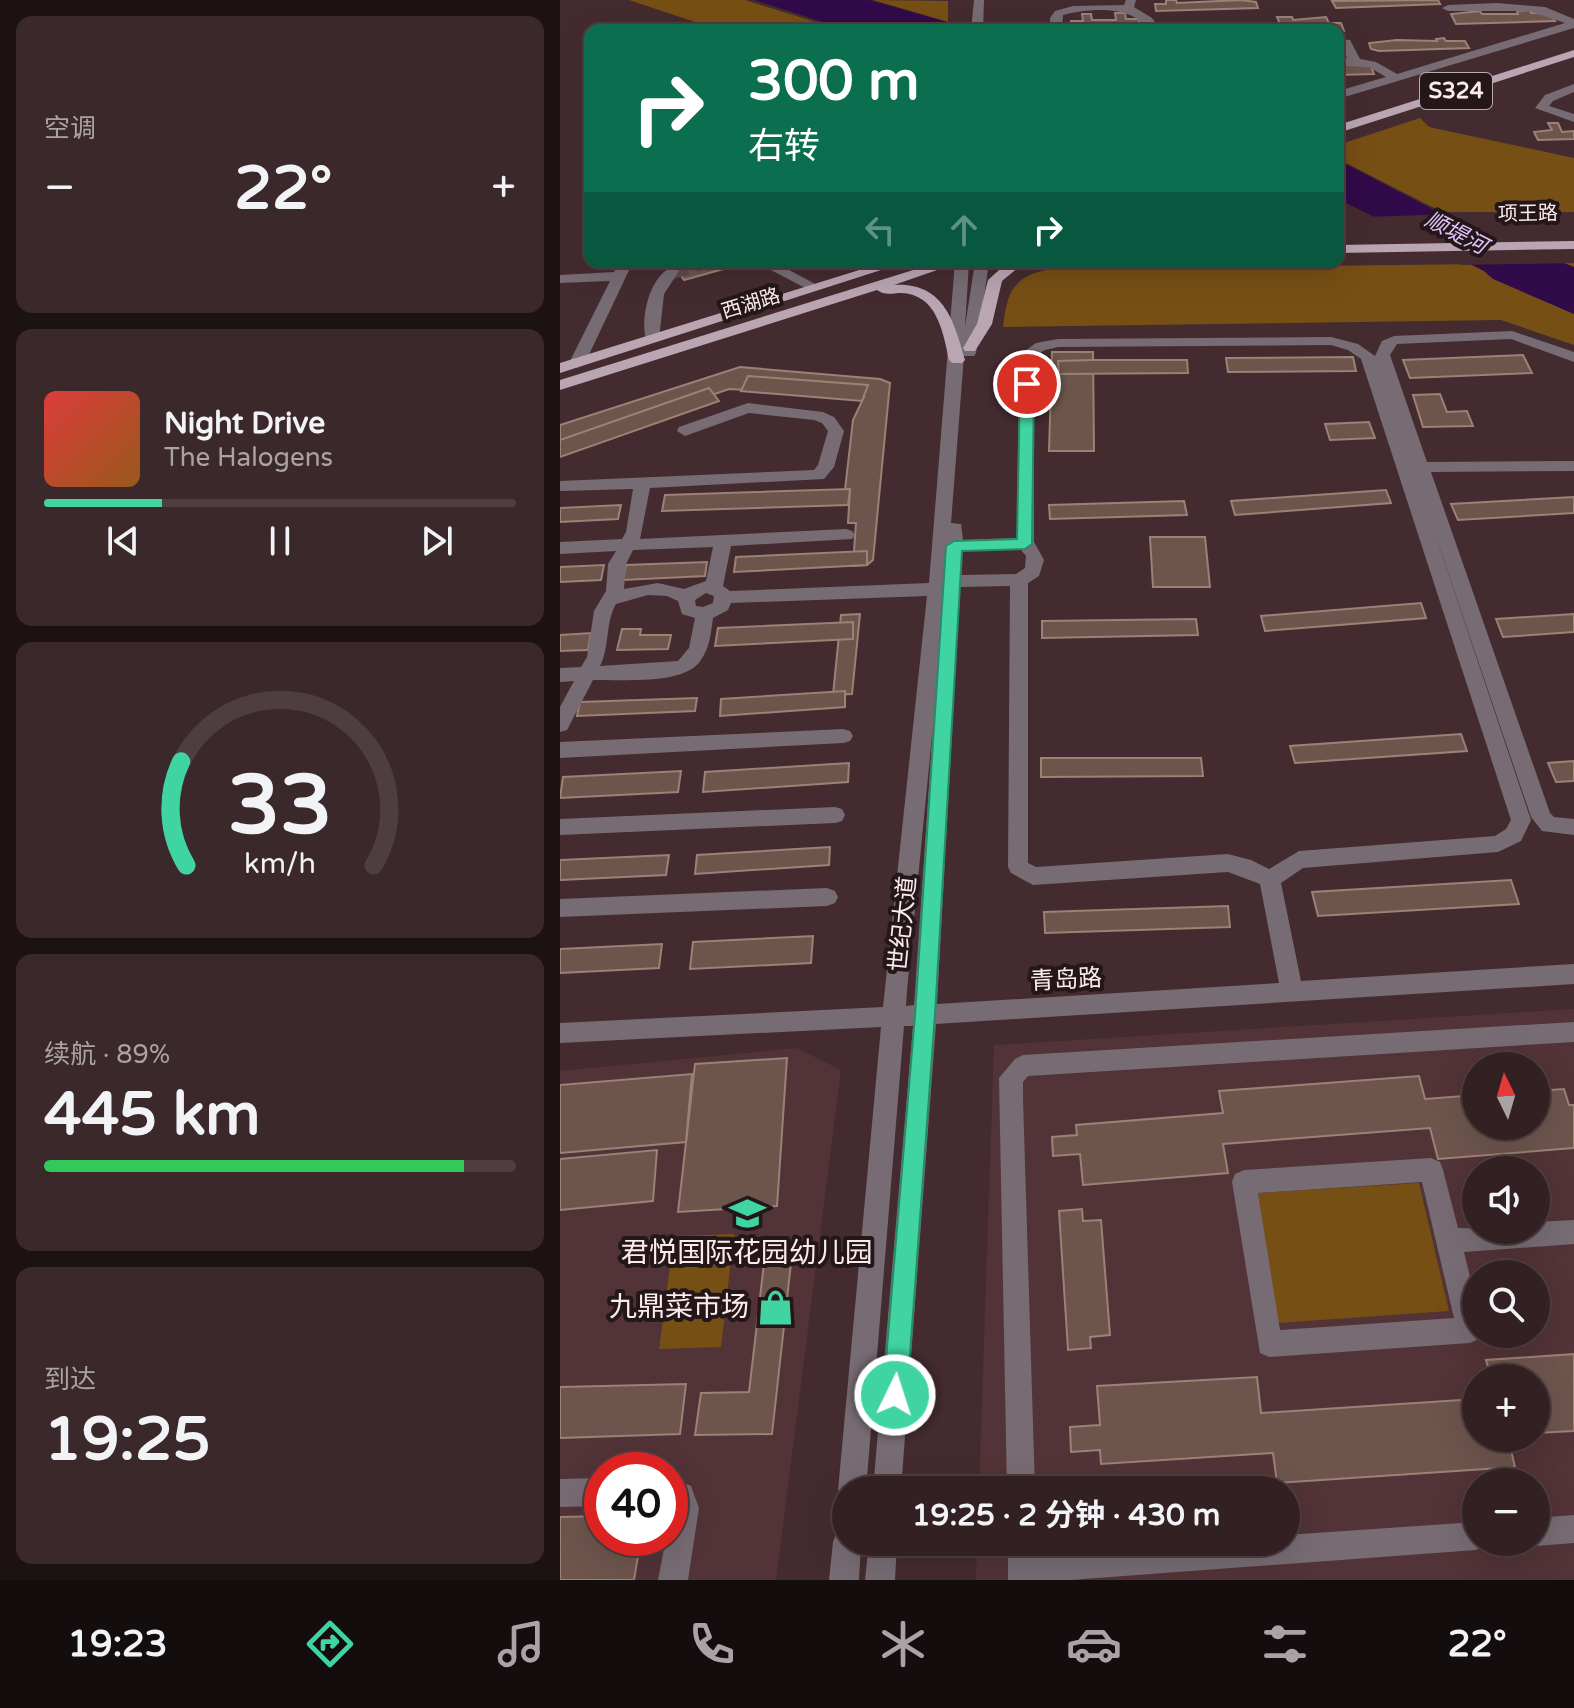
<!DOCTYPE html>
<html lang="zh">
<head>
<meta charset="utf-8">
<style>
	:root { --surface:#332023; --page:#3b282b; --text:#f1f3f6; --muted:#a9a3a6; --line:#4e3e41; --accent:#40d4a2 }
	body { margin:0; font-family:"Varela Round","Noto Sans SC",sans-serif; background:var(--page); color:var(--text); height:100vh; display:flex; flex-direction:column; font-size:30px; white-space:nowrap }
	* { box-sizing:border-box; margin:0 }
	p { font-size:26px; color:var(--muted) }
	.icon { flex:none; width:44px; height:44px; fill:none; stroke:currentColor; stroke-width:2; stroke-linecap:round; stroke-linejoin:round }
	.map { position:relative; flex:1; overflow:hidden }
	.sheet { display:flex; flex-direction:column; gap:16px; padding:16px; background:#1c1213; width:560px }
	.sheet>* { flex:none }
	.top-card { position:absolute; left:24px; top:24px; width:760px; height:244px; border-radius:16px; box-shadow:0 8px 32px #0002,0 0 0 2px var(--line); background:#0b6e4f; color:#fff; overflow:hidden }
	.needle { width:52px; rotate:355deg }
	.buttons { position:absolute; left:902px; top:1052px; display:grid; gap:16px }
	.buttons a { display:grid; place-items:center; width:88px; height:88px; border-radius:50%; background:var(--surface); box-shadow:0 8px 32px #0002,0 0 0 2px var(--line); font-size:40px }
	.speed { position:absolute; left:24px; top:1452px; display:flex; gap:16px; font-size:40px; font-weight:700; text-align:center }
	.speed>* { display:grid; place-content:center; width:104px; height:104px; border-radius:50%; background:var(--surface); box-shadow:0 8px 32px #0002,0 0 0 2px var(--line); line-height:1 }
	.speed .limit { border:12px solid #d22; background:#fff; color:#111 }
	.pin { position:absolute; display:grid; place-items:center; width:68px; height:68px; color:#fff; margin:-34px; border:4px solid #fff; border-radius:50%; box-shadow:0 2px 8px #0007 }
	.me { position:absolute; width:88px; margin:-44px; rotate:4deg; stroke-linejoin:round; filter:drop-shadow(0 0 6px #0008) }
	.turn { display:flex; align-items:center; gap:28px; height:168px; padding:0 32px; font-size:36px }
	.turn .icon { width:104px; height:104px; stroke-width:2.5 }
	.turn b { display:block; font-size:56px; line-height:68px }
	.lanes { display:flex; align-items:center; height:76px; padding:0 32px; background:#0003; justify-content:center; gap:40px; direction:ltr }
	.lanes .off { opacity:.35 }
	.big { font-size:60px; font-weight:700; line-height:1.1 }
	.sheet .card { flex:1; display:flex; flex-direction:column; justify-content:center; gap:12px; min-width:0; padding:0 28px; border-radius:16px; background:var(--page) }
	.sheet .dial { align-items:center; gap:0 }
	.dial svg { height:208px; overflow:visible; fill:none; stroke:var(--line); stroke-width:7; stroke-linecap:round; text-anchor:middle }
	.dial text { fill:var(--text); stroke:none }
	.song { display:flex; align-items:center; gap:24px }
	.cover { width:96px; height:96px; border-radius:12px; background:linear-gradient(135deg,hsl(0 70% 55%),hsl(30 70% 35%)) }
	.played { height:8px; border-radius:4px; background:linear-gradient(90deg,var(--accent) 25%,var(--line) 25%) }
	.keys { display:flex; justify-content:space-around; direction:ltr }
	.heat { display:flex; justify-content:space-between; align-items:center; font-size:44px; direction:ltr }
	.charge { height:12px; border-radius:6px; background:linear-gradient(90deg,#34c759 89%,var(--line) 0) }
	.trip { position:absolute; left:272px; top:1476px; width:468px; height:80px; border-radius:40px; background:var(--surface); box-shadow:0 8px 32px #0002,0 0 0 2px var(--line); font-weight:700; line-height:80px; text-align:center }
	.tab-bar { display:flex; height:128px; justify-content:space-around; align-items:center; background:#140d0e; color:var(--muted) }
	.tab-bar .icon { width:56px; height:56px }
	.tab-bar .current { color:var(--accent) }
	.tab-bar b { font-size:36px; color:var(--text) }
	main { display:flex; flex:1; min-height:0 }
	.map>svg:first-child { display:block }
	.built { fill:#523337; fill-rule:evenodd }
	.green { fill:#764f14 }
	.water { fill:#310a49 }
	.pier { fill:#442b2f }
	.building { fill:#6d554c; stroke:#9c8177; stroke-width:2 }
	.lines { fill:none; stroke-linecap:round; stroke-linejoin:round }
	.minor-tunnel-far1 { stroke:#5f484c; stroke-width:12; stroke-dasharray:12 6; stroke-linecap:butt }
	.minor-tunnel { stroke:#5f484c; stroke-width:16; stroke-dasharray:16 8; stroke-linecap:butt }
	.minor { fill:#776c73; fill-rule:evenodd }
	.major { fill:#baa5b2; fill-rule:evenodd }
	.route { fill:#40d4a2; stroke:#2a8a69; stroke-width:2 }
	.labels { text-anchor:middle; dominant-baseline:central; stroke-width:8; stroke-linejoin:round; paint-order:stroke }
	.far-street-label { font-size:20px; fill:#fbebed; stroke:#231719 }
	.shield { fill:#231719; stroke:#baabad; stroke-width:2 }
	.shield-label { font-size:22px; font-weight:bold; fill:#fbebed }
	.far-water-label { font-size:22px; font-style:italic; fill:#e0c3fc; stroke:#231719 }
	.street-label { font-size:24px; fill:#fbebed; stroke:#231719 }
	.near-poi-label { font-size:28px; fill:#fbebed; stroke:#231719 }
</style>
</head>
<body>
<main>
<section class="sheet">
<div class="card"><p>空调</p>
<div class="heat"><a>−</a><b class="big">22°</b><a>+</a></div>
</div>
<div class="card">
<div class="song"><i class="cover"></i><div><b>Night Drive</b><p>The Halogens</p></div></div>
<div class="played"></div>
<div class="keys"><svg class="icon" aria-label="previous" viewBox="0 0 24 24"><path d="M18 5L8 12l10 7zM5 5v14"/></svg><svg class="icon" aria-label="pause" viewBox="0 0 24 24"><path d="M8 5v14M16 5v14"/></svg><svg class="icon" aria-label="next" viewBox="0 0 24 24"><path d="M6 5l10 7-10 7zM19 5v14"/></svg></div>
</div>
<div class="card dial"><svg viewBox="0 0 100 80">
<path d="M14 69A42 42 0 1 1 86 69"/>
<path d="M14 69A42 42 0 0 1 12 29" stroke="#40d4a2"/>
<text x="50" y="56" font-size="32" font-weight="700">33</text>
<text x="50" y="72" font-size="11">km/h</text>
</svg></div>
<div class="card"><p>续航 · 89%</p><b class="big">445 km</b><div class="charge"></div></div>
<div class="card"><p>到达</p><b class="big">19:25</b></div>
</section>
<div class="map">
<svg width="1014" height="1580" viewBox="0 0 1014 1580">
	<rect width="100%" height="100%" fill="#442b2f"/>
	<!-- built -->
	<g class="built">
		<path d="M1014,1009v571h-598l1,-38h309v-52h-307l15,-445zM916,1066h60v60h-60zM916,1170h60v60h-60zM916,1274h60v60h-60zM916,1378h60v60h-60zM916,1482h60v60h-60z"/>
		<path d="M237,1048l44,22 -65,510h-216v-509zM42,1470h68v68h-68z"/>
	</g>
	<!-- green -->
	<g class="green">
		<polygon points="69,0 185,0 281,30 159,30"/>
		<polygon points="313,0 388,1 388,22"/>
		<polygon points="860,118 869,127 1014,158 1014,212 882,212 778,159 778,145"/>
		<path d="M1014,263v82l-73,-25 -498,7c4,-35 10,-52 49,-58z"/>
		<polygon points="859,1183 889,1311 718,1323 698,1193"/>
		<polygon points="174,1234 161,1347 99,1349 114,1236"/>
	</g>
	<!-- water -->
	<g class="water">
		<polygon points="194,0 310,0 415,30 288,30"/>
		<polygon points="778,160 882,214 1014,267 1014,314 933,279 924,271 778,199"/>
	</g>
	<!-- pier -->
	<polygon class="pier" points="893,214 1014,262 1014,263 902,265 804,217"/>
	<!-- building -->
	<g class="building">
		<polygon points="606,0 616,0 617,3 681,0 696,2 698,8 596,11 595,4 606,4"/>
		<polygon points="878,0 880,4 776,8 772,1"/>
		<polygon points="970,10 971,13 989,13 995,21 896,24 891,14 920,11 922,14 958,14 957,11"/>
		<polygon points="555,13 565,13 566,19 579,19 580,25 511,27 511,21 523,21 522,14 531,14 532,20 556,20"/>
		<polygon points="717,17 732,17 733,20 766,17 769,23 781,23 784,31 709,30 707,24 720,24"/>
		<polygon points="884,38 886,41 905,41 909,48 819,51 811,49 809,43 837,40 877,41 876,39"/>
		<polygon points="780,64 811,66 814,74 778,75"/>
		<polygon points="988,123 998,123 1002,132 1014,131 1014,139 978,140 974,132 992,130"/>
		<polygon points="112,262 180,262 181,264 124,280"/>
		<polygon points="492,352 533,352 534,451 489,451"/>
		<polygon points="963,355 972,373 850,378 843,360"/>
		<polygon points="793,357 796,371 668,372 666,358"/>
		<polygon points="533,360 627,360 628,373 499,374 498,361"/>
		<polygon points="180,367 320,379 330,383 313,560 307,565 293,566 296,523 288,523 290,489 285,490 293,420 304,397 169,389 0,447 0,425"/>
		<polygon points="188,376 308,385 302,401 181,391"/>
		<polygon points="149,388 159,401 0,457 0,440"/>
		<polygon points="880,394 887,412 907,411 913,426 863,427 853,395"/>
		<polygon points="809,422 815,438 770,440 765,424"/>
		<polygon points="290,489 288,505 102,511 105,495"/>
		<polygon points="826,490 831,503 675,515 671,501"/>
		<polygon points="1014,497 1014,513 898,520 891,504"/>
		<polygon points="624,501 627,515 490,519 489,505"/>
		<polygon points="61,505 58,519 0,522 0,508"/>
		<polygon points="590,537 645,537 650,587 593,587"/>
		<polygon points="307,551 307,565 174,572 176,557"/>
		<polygon points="147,562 145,576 63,580 66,565"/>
		<polygon points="44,565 41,580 0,582 0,567"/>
		<polygon points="861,603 866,618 705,631 701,616"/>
		<polygon points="300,614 292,694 273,695 281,615"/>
		<polygon points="1014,614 1014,632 943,637 936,619"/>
		<polygon points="636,619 638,635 482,638 482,621"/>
		<polygon points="293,622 293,639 155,646 158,628"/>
		<polygon points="62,629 81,629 80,635 111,635 108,649 57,650"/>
		<polygon points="31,633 28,650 0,651 0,635"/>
		<polygon points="285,691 285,707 160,716 161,699"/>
		<polygon points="137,698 135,711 17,716 20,702"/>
		<polygon points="901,734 907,751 735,763 730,746"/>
		<polygon points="481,758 641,758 643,776 481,777"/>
		<polygon points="1014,761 1014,781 996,782 988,763"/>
		<polygon points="289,763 288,782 143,792 145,772"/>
		<polygon points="121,771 118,792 0,798 3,777"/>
		<polygon points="270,847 269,865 135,874 137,855"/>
		<polygon points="109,855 106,875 0,880 0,860"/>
		<polygon points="951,880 959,904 758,916 752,892"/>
		<polygon points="668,906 670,927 485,933 484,912"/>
		<polygon points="253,936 251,963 130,969 133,942"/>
		<polygon points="102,944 99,968 0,973 0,949"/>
		<polygon points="227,1058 217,1206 118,1212 135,1064"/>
		<polygon points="132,1074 126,1142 0,1153 0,1085"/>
		<polygon points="859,1076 865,1099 916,1095 916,1126 976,1126 976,1091 1004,1089 1009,1105 1014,1105 1014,1148 878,1159 870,1128 663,1144 668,1173 523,1185 520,1154 493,1156 492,1137 517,1135 516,1125 663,1113 659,1091"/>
		<polygon points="97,1150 93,1201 0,1210 0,1159"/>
		<polygon points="522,1209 523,1221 541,1220 550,1335 530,1337 531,1348 508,1350 499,1211"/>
		<polygon points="204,1263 231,1263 212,1434 135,1435 141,1393 189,1392"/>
		<polygon points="1014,1354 1014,1431 976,1433 976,1378 931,1378 926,1360"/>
		<polygon points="697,1377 701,1413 916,1399 916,1438 948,1438 955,1467 717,1483 713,1453 541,1464 540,1450 511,1452 510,1427 540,1425 537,1386"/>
		<polygon points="126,1384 120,1434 0,1438 0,1387"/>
		<polygon points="42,1516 42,1538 81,1538 74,1580 0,1580 0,1517"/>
	</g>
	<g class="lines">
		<!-- minor-tunnel-far1 -->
		<polyline class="minor-tunnel-far1" points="133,265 144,262"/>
		<!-- minor-tunnel -->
		<polyline class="minor-tunnel" points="112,271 140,263"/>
		<!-- minor -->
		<g class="minor">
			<polygon points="414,0 424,0 423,30 411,30"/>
			<path d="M566,0h10l-2,7 18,11 9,12h-12c-17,-25 -59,-22 -86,-15l-1,15h-12v-12l5,-7 18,-5 51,-1z"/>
			<polygon points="937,3 985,7 1014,19 1014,28 778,99 778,91 826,77 809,67 778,64 778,58 787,58 782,45 778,45 778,39 790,40 800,59 816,62 837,74 1005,23 969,11 888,11 882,8 888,5"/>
			<polygon points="1014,84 1014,92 993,101 989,106 1014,114 1014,122 975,108 985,95"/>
			<polygon points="59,262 73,262 25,363 17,368 12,366 9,363 50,281 0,283 0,275 54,272"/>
			<polygon points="196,262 214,262 261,287 259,290 249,290"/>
			<path d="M395,262h14l-4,65 10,-65h14l-13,91 -2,3h-10l-13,167 10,1 2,16 54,-2 2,-183 17,-12 22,-4 273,-2 27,7 17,12 7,-15 12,-5 118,-5 62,21v10l-63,-23 -114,5 -7,11 37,107 147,-1v10l-143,1 119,341 4,4 20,2v16l-32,-4 -11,-14 -103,-304 103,307 -10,21 -23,11 -195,16 -22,15 20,98 273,-17v20l-638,40 -35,466h-28l40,-464h-9l-38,464h-20v12l-8,-12 43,-463 -321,16v-20l323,-16 44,-411 -196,7 -3,7 -15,8c-2,14 -3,29 -12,42 -17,26 -79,19 -108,20l-26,50 -7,2v-25l14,-26 -14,1v-14l21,-1 6,-10 7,-46 12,-20 2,-27 8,-13 -56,3v-12l62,-3 4,-7 7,-43 -73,2v-10l254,-11 4,-5 10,-34 -6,-8 -8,-3 -65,-7 -64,23 -8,-5 2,-4 69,-24 75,9 11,5 10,14 -10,36 -10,12 -174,9 -10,51 206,-10 6,2 3,4 -3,4 -121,7 -8,40 7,5 199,-8zM771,345l17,5 13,9 150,461 -5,9 -11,7 -196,15 -30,18 -18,-9 -23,-6 -192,13 -8,-4v-280l11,-7 5,-16 -10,-18v-185l11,-7 13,-3zM153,547l-7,34 -22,8 -26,-6 -34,6 2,-25 7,-14zM461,550l5,6 -1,12 -9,6 -55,1 1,-24zM450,586l-2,281 3,6 22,12 195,-13 32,12 19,99 -342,21 23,-417zM146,593l8,3 -1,7 -10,4 -7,-1 -1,-6zM88,595l19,1 11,5 4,13 13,4 -6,30 -11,13 -78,5c10,-19 5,-43 16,-62zM373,726l-19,279 -8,1 1,-16z"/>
			<path d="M112,267l7,4 -15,23 -5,45 -2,3h-10c-8,-21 2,-66 25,-75z"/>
			<polygon points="283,729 290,731 293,736 290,741 283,743 0,758 0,742"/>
			<polygon points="275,807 282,809 285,815 282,821 275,823 0,835 0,819"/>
			<polygon points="267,888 275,891 278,897 275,903 267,906 0,917 0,899"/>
			<polygon points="1014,1022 1014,1042 468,1076 463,1082 463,1098 475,1490 447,1490 439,1078 455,1059 463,1055"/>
			<path d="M871,1158l9,4 3,8 15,58 78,2v-8l38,-2v24l-110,8 12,50v32h5l-2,5 -9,4 -201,14 -9,-4 -28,-171 3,-8 9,-4zM862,1182l32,136 -174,12 -22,-137z"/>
			<polygon points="42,1478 42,1506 0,1507 0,1479"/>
			<polygon points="110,1478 131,1486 139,1508 128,1580 98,1580 106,1538 110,1538"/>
			<polygon points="1014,1515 1014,1543 976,1546 966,1542 976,1542 976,1518"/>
			<polygon points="916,1522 916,1542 928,1542 916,1550 510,1580 448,1580 448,1542 476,1542 477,1554 636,1542 726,1542 726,1535"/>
			<polygon points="286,1528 286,1542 301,1542 299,1580 269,1580 273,1542 277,1532"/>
			<polygon points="309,1542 337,1542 335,1580 305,1580"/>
		</g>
		<!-- major -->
		<g class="major">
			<polygon points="1014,50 1014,57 778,133 778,125"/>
			<polygon points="1014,241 1014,249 778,253 778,245"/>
			<polygon points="325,262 346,262 0,373 0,363"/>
			<path d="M379,262h21l-66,23c49,-3 60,35 71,75l-3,3h-10l-3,-3c-6,-28 -12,-66 -48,-67 -9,0 -16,3 -24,-3l-317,100v-10z"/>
			<polygon points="448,262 465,262 442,281 432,324 415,351 405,351 403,348 417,324 428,280"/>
		</g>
	</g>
	<!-- route -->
	<polygon class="route" points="467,380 474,384 472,544 465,549 402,551 375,1015 347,1395 344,1404 335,1407 326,1404 323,1395 355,1015 386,546 394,541 457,539 460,384"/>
	<!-- icons -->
	<defs>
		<symbol id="school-bare" viewBox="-9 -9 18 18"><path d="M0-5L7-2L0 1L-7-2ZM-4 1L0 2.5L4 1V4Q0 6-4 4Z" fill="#40d4a2" stroke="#231719" stroke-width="2.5" paint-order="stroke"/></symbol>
		<symbol id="shop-bare" viewBox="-9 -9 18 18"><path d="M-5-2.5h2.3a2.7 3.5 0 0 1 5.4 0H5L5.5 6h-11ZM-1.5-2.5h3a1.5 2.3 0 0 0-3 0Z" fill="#40d4a2" stroke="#231719" stroke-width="2.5" paint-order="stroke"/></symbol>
	</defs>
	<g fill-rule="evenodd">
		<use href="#school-bare" x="162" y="1188" width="51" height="51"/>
		<use href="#shop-bare" x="190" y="1282" width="51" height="51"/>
	</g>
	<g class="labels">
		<!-- far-street labels -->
		<g class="far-street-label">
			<text transform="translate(968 214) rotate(-1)">项王路</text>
			<text transform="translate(191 304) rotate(-17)">西湖路</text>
		</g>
		<!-- shield labels -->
		<rect class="shield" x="860" y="73" width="72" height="36" rx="6"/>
		<g class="shield-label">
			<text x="896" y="91">S324</text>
		</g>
		<!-- far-water labels -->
		<g class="far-water-label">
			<text transform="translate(896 233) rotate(27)">顺堤河</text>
		</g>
		<!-- street labels -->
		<g class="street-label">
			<text transform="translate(343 924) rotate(-84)">世纪大道</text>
			<text transform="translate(506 980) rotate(-3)">青岛路</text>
		</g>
		<!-- near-poi labels -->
		<g class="near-poi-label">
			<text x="187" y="1253">君悦国际花园幼儿园</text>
			<text x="189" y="1307" text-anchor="end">九鼎菜市场</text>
		</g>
	</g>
</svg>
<div class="buttons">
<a><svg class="needle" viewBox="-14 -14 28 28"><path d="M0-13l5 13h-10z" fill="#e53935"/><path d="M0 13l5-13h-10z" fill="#a9a3a6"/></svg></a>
<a><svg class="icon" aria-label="sound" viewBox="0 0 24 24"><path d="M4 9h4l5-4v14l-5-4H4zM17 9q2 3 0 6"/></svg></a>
<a><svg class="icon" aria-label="search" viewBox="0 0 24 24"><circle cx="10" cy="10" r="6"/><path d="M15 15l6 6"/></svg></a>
<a>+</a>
<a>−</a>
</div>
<div class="speed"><div class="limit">40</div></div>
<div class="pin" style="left:467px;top:384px;background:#d93025"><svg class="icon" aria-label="arrive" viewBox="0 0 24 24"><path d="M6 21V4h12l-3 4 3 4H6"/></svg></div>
<svg class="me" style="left:335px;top:1395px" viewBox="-20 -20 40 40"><circle r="17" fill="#40d4a2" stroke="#fff" stroke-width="3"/><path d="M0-11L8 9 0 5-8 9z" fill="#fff"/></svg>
<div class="trip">19:25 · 2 分钟 · 430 m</div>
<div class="top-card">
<div class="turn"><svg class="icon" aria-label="right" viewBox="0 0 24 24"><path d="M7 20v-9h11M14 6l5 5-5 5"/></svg><div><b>300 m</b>右转</div></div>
<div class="lanes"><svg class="icon off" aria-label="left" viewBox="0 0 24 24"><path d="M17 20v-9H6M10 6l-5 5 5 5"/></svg><svg class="icon off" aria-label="ahead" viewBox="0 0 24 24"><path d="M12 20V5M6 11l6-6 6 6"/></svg><svg class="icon" aria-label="right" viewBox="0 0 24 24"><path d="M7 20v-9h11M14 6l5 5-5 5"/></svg></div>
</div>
</div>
</main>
<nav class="tab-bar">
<b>19:23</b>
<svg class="icon current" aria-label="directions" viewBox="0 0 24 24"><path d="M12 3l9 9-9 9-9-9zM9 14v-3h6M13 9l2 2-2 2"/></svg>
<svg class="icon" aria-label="music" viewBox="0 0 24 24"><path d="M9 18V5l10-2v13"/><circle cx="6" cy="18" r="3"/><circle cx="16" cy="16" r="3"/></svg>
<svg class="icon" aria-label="phone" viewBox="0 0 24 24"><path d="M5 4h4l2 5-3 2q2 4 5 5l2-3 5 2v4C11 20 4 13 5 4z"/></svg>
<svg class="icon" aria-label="climate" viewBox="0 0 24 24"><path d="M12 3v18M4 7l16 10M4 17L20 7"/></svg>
<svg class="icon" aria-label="car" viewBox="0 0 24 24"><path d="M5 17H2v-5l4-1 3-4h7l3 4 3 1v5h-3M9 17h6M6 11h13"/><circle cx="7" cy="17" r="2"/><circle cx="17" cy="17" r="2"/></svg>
<svg class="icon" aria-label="filters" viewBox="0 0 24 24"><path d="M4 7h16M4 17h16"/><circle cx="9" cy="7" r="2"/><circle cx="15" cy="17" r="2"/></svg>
<b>22°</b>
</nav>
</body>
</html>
